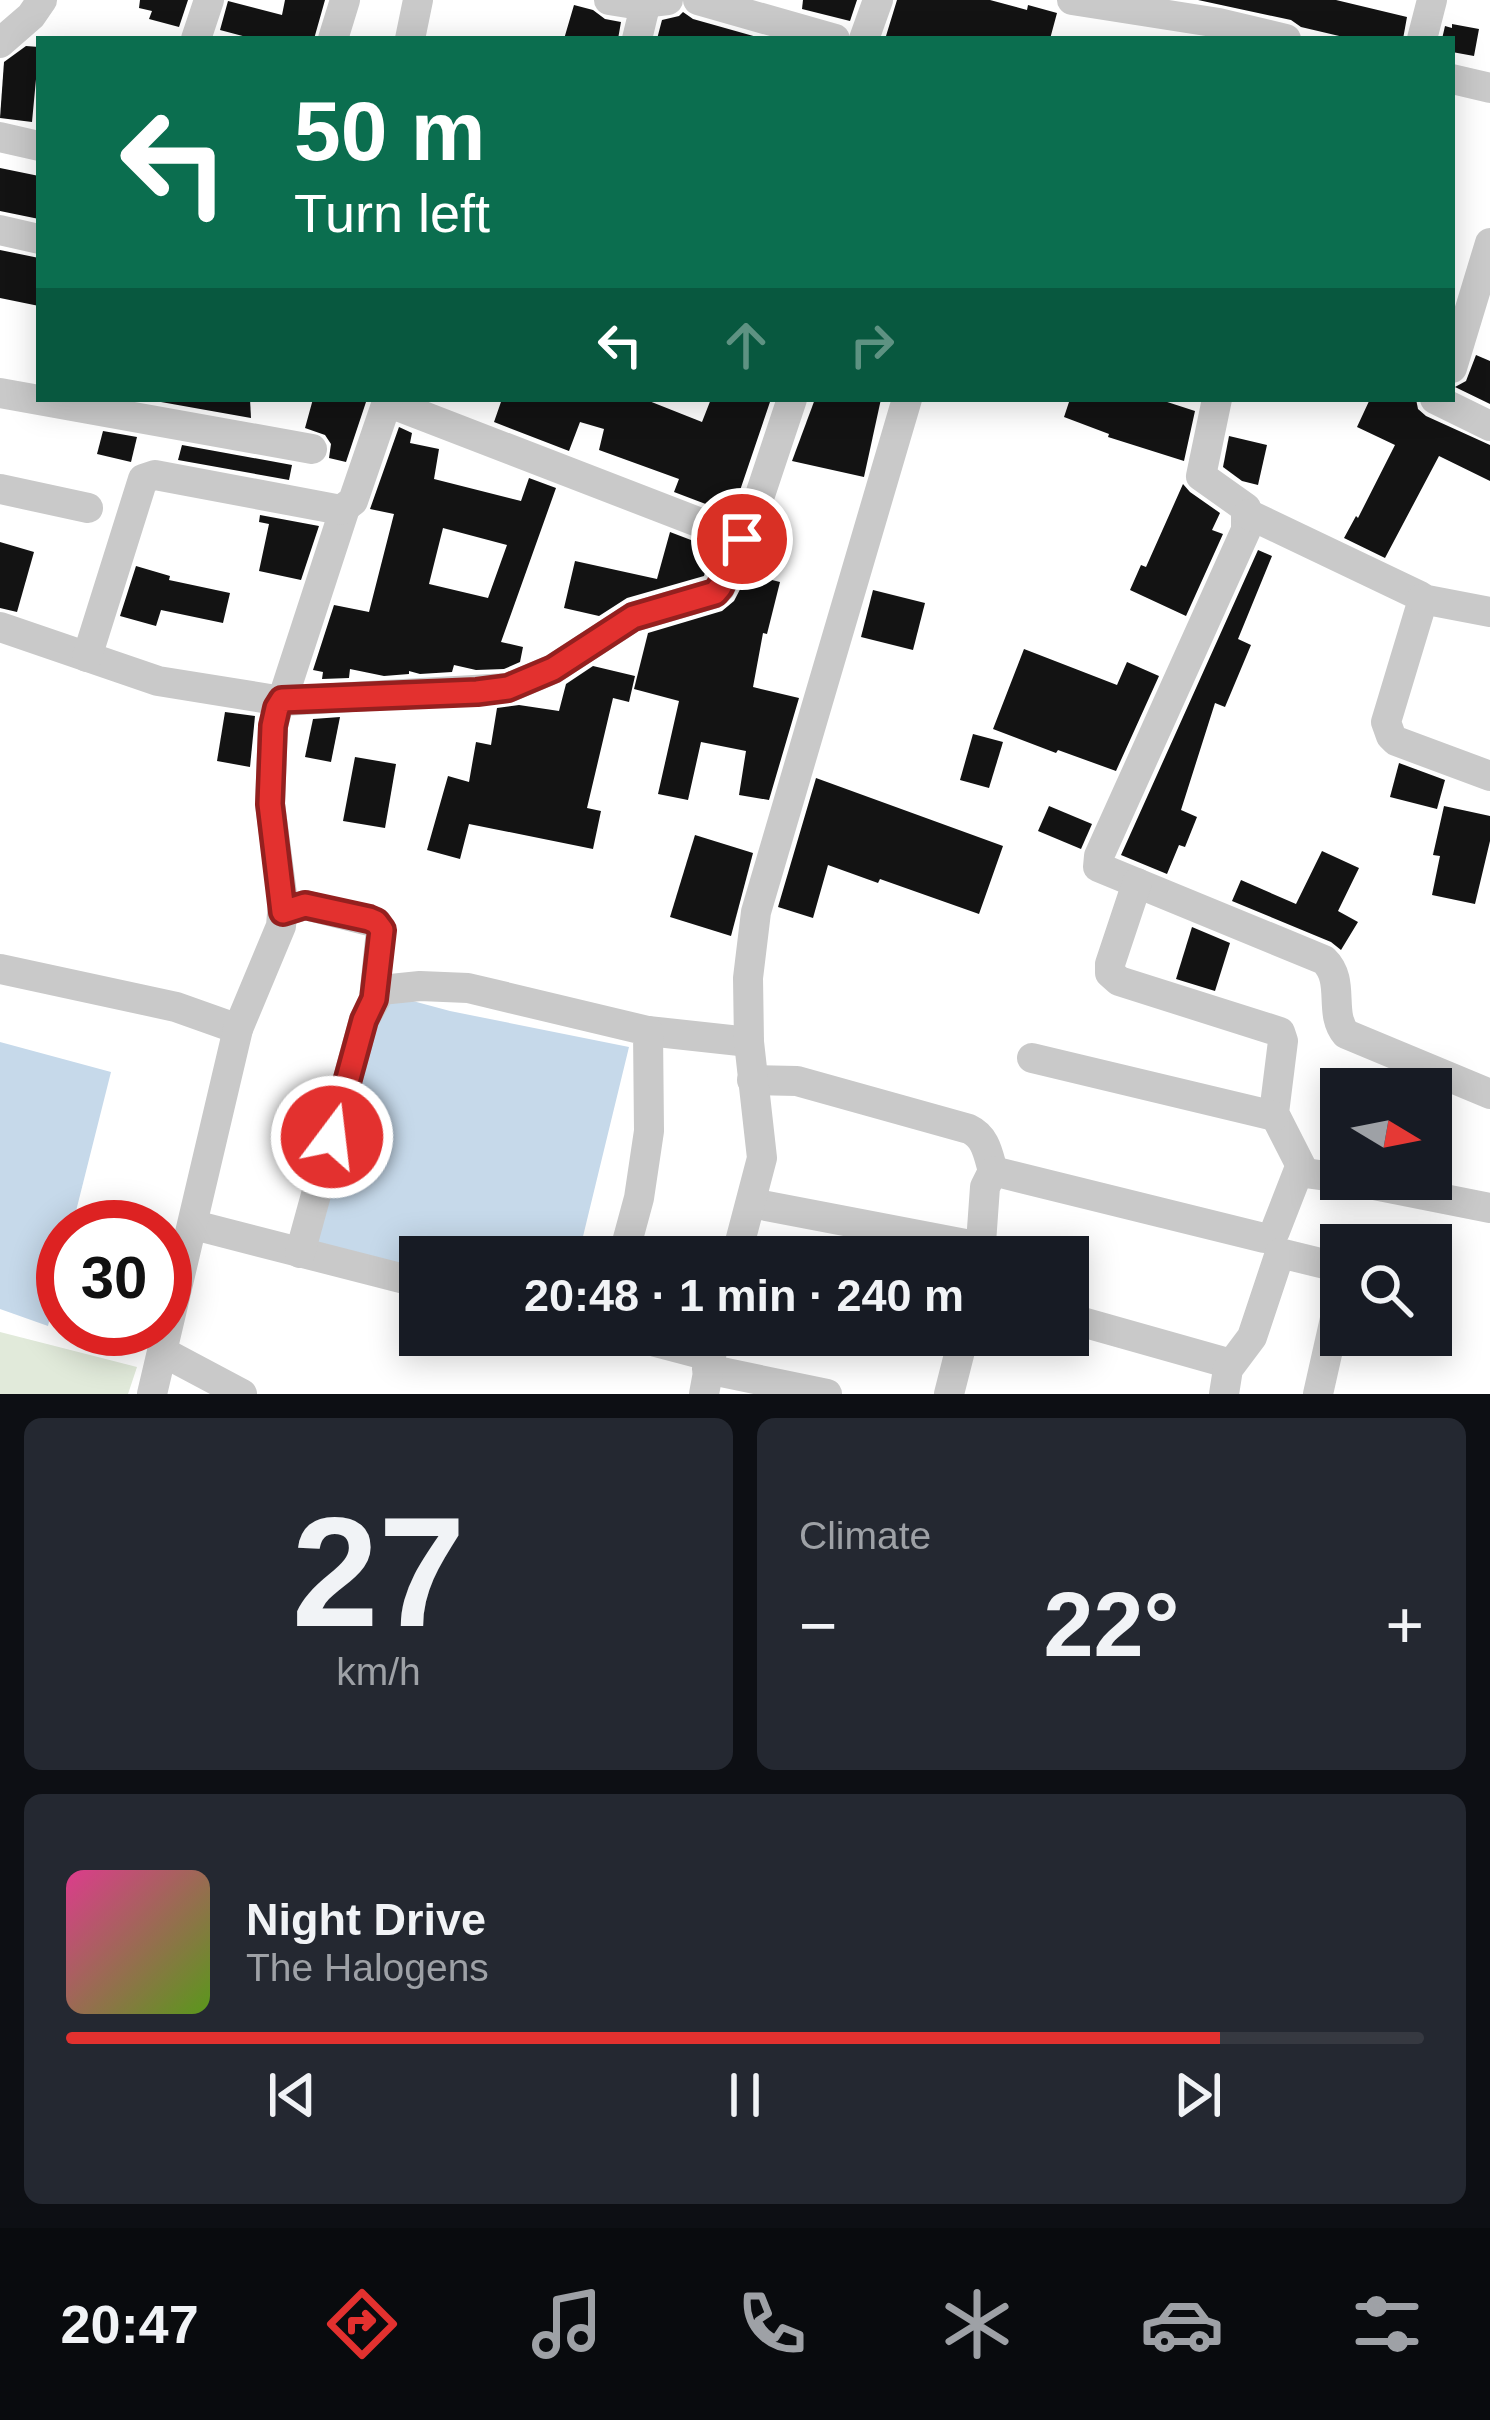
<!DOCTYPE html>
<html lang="en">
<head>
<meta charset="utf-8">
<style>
	:root { --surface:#171b24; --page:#242831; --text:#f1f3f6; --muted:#9ea1a6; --line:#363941; --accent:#e3312f }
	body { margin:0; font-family:Helvetica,sans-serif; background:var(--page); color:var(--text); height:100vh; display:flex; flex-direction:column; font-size:45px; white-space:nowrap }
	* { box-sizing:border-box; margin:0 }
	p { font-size:39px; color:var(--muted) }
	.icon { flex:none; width:66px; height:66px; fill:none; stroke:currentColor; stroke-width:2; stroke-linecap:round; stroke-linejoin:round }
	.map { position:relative; height:1394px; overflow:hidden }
	.side { display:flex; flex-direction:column; gap:24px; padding:24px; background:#0d0f14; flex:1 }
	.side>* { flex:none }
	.banner { position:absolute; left:36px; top:36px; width:1419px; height:366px; border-radius:0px; box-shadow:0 6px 30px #0003; background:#0b6e4f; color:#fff; overflow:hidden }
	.needle { width:78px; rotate:100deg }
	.fabs { position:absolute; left:1320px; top:1068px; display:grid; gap:24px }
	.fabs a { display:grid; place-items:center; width:132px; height:132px; border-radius:0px; background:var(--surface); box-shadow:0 6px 30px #0003; font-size:60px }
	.speed { position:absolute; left:36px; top:1200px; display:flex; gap:24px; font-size:60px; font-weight:700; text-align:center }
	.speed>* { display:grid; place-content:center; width:156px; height:156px; border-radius:50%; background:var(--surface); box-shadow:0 6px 30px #0003; line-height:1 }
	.speed .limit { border:18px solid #d22; background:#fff; color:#111 }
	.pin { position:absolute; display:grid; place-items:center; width:102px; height:102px; color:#fff; margin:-51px; border:6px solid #fff; border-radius:50%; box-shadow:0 3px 12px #0007 }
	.me { position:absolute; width:132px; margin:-66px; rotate:15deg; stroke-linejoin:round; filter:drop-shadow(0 0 9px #0008) }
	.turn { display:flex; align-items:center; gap:42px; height:252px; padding:0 60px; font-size:54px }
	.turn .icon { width:156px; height:156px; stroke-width:2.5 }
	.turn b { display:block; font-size:84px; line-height:102px }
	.lanes { display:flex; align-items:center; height:114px; padding:0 60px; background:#0003; justify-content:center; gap:60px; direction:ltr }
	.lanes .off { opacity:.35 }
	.big { font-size:90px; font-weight:600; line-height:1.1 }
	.side .widget { flex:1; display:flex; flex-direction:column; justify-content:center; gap:18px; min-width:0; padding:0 42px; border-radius:18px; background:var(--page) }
	.side .dial { align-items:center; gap:0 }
	.dial b { font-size:156px; line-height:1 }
	.song { display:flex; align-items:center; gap:36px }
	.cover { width:144px; height:144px; border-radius:18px; background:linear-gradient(135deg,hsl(330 70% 55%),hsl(90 70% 35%)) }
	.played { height:12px; border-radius:6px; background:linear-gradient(90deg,var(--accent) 85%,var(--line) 85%) }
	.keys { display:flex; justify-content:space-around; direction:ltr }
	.heat { display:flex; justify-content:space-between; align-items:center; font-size:66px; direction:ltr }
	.side .tiles { flex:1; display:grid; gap:24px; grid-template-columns:1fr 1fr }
	.widget:last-child { grid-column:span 2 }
	.trip { position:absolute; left:399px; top:1236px; width:690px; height:120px; border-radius:0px; background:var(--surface); box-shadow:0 6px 30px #0003; font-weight:600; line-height:120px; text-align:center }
	.menu { display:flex; height:192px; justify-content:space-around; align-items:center; background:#090b0e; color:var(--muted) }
	.menu .icon { width:84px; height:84px }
	.menu .on { color:var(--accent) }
	.menu b { font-size:54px; color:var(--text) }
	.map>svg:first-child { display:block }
	.green { fill:#e1eada }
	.water { fill:#c6d9ea }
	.building { fill:#131313; fill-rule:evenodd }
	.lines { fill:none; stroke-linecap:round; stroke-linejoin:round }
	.minor { stroke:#c9c9c9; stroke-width:30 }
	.route-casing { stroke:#94201f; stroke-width:30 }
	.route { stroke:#e3312f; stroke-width:21 }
</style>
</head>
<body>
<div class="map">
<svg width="1490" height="1394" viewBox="0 0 1490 1394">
	<rect width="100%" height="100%" fill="#fff"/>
	<!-- green -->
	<polygon class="green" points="0,1332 137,1367 128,1394 0,1394"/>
	<!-- water -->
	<g class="water">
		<polygon points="383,993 450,1011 629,1047 578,1257 420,1257 420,1280 310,1253"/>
		<polygon points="0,1042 111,1072 72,1227 63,1227 63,1264 48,1326 0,1309"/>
	</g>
	<!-- building -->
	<g class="building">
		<polygon points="140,0 188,0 179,27 149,19 152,11 139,8"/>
		<polygon points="285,0 325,0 314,39 254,39 220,30 228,1 282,15"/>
		<polygon points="803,0 857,0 850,21 802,9"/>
		<polygon points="897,0 990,0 1027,10 1028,5 1057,13 1050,39 900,39 886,36"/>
		<polygon points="1198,0 1336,0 1407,17 1403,39 1352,39 1301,27 1291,20"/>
		<polygon points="574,5 593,10 605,19 621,22 618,39 564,39"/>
		<polygon points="683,12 693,19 764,39 657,39 662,20 679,16"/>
		<polygon points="1452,24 1479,29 1474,56 1452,52 1452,39 1442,39 1445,26 1452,28"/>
		<polygon points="26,46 39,47 32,122 0,118 4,62"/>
		<polygon points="0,168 39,176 39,219 0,211"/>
		<polygon points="0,250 39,258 39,306 0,298"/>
		<polygon points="1476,355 1490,361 1490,404 1455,387 1466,381"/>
		<polygon points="144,399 250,399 251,418"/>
		<polygon points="313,399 367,399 346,462 329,458 331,444 325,435 305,428"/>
		<polygon points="502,399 644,399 702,422 711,399 771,399 732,514 674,492 679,479 599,450 604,429 580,422 569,451 494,422"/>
		<polygon points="815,399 881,399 864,477 792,461"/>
		<polygon points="1070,399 1158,399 1195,411 1184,461 1108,437 1109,434 1064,417"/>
		<polygon points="1370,399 1416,399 1418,409 1426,416 1490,445 1490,481 1439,456 1385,558 1344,538 1356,516 1358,518 1395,445 1357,427"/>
		<path d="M399,427l13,6 -2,10 29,6 -5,30 87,22 8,-23 27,10 -55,154 22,5 -3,15 -16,7 -28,1 -22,-5 -2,7 -32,2 -11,-3v3l-25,2 -34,-7 -1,9 -27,1 1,-7 -10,-2 21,-65 35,7 25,-98 -24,-5zM443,528l64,17 -19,53 -59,-14z"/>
		<polygon points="103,431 137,437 131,462 97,454"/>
		<polygon points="1229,436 1267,445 1258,485 1242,481 1223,467"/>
		<polygon points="182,445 292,465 289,480 178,460"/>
		<polygon points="1183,484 1190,492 1220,513 1212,530 1223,534 1186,616 1130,590 1141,565 1146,567"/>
		<polygon points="260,515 319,526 301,580 259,571 269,524 259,522"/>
		<polygon points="670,532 712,548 704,576 627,598 599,616 564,608 575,561 657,579"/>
		<polygon points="0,542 34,552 17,612 0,608"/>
		<polygon points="1258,550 1272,556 1238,639 1251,645 1225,707 1215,703 1181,810 1197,817 1185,847 1179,845 1167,874 1121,855"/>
		<polygon points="136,566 170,576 169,580 230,593 223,623 161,610 156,626 120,616"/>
		<polygon points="748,574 780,582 767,634 763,633 753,687 799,698 769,800 739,795 746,751 701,742 688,800 658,794 679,701 634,689 648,633 722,611 734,601"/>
		<polygon points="873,590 925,603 913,650 861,637"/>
		<polygon points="1024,649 1117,685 1127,662 1159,676 1116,771 1058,750 1056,753 993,729"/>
		<polygon points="593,666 635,676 629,702 613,698 587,808 601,811 593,849 469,824 460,859 427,850 448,776 469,782 476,742 491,745 497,708 519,705 559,711 566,684"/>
		<polygon points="225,712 255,716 250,767 217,761"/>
		<polygon points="340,717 331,762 305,757 313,719"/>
		<polygon points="973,734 1003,742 989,788 960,780"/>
		<polygon points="355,757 396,764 385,828 343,821"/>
		<polygon points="1399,763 1445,780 1437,809 1390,797"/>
		<polygon points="816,778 1003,846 979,914 880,879 878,883 828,865 813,918 778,907"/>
		<polygon points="1049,806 1092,824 1081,849 1038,831"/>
		<polygon points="1444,806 1490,816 1490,841 1475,904 1432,895 1440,856 1433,855"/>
		<polygon points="695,835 753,853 731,936 670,917"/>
		<polygon points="1322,851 1359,868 1338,911 1358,922 1341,950 1331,942 1232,901 1241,880 1296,904"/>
		<polygon points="1192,927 1230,943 1215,991 1176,979"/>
	</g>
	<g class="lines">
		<!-- minor -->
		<g class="minor">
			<polyline points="609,0 634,4 668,0"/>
			<polyline points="698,0 835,39"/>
			<polyline points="1072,0 1219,23 1286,39"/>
			<polyline points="196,39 209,0"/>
			<polyline points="333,39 345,0"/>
			<polyline points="410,39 418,0"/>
			<polyline points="637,39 646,2"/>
			<polyline points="864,39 878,0"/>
			<polyline points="1422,39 1432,0"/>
			<polyline points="0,43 31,16 42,0"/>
			<polyline points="1452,79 1490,88"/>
			<polyline points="0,137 39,146"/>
			<polyline points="0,230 39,239"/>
			<polyline points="1452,368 1490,243"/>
			<polyline points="0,393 312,449"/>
			<path d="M1217,399l-16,77 45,32v22l-147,326 -1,11 226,93c22,21 4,53 22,74l144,60"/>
			<polyline points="1435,399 1490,426"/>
			<polyline points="387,402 742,539"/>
			<polyline points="0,489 88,508"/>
			<polyline points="1248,514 1420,596 1421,606 1386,722 1391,736 1396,741 1490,776"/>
			<polyline points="1422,599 1490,612"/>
			<polyline points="0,627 158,681 282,701 345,508"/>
			<polyline points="87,657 143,479 155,475 341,510 353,501 388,399"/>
			<polyline points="1137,883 1110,964 1110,973 1119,981 1280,1032 1283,1041 1274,1113 1304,1172"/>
			<polyline points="283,912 305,905 377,923 381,930 374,999"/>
			<polyline points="0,969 176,1007 238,1029"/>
			<polyline points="648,1031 749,1042"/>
			<polyline points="1032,1058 1274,1116"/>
			<path d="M752,1080l45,1 172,48c17,8 19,25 24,42"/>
			<polyline points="1344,1179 1490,1208"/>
			<polyline points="751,1203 981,1247"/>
			<polyline points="194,1225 420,1283"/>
			<polyline points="300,1253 364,1020 381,990 420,986 468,988 648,1031 649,1131 639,1198 623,1257"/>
			<polyline points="736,1257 762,1158 749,1042 748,978 756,912 907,399"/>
			<polyline points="980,1257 985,1187 993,1171 1264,1238 1271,1236 1275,1231 1298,1172 1341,1178"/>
			<polyline points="1068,1318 1231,1364"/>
			<polyline points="629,1335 709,1356"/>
			<polyline points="163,1352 242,1394"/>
			<polyline points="707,1369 827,1394"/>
			<polyline points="152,1394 238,1029 281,926 283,902 270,804 273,726 279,703 282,701 508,688 553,669 633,617 715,593 720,588 755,510 792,399"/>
			<polyline points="704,1394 715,1335"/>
			<polyline points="949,1394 964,1335"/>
			<polyline points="1224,1394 1228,1369 1252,1337 1280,1253 1341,1268"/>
			<polyline points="1318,1394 1341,1292"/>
		</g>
	</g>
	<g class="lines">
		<defs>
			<polyline id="route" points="332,1137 364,1020 374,999 382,930 376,922 369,919 305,905 283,912 270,804 273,726 277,708 282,700 477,692 508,688 553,669 633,617 715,593 720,587 742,539"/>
		</defs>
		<!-- route casing -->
		<use href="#route" class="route-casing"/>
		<!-- route -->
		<use href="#route" class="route"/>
	</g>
</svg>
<div class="fabs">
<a><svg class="needle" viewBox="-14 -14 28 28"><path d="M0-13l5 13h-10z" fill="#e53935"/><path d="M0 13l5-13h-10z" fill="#9ea1a6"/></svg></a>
<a><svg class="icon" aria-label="search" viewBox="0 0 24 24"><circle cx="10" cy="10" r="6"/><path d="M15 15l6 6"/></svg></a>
</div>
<div class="speed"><div class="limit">30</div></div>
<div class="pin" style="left:742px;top:539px;background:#d93025"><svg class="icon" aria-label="arrive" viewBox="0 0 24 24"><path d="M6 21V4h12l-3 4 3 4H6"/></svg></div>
<svg class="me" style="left:332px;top:1137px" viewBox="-20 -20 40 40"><circle r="17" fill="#e3312f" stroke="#fff" stroke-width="3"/><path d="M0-11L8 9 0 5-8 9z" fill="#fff"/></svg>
<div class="trip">20:48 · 1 min · 240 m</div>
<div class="banner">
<div class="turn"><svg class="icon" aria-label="left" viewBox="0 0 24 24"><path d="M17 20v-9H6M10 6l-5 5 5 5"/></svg><div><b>50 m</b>Turn left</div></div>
<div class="lanes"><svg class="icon" aria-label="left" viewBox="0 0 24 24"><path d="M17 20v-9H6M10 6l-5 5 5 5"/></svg><svg class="icon off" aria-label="ahead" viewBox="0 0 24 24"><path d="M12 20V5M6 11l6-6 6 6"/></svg><svg class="icon off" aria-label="right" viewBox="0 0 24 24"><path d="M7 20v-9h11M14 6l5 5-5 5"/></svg></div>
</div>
</div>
<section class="side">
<div class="tiles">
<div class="widget dial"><b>27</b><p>km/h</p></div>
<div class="widget"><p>Climate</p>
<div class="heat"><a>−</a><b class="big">22°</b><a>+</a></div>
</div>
<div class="widget">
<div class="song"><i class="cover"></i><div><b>Night Drive</b><p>The Halogens</p></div></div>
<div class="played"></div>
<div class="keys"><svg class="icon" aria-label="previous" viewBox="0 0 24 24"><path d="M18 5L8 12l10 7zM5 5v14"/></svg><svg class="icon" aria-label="pause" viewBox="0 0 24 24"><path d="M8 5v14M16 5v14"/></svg><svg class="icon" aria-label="next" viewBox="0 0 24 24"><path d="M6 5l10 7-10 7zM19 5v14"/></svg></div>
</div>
</div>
</section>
<nav class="menu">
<b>20:47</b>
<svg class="icon on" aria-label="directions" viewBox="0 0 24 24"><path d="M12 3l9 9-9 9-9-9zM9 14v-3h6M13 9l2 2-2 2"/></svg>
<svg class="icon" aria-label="music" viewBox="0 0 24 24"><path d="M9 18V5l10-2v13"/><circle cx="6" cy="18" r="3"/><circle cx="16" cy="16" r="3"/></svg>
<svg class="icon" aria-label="phone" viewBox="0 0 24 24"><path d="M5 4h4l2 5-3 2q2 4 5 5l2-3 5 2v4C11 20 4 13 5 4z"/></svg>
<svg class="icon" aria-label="climate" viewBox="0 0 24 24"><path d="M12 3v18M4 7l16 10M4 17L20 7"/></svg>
<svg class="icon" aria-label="car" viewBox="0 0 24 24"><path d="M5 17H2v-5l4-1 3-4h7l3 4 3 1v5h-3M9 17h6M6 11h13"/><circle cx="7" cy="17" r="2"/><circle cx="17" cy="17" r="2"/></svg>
<svg class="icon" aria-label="filters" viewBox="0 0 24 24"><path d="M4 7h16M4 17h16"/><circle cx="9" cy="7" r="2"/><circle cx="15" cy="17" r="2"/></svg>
</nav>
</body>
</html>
